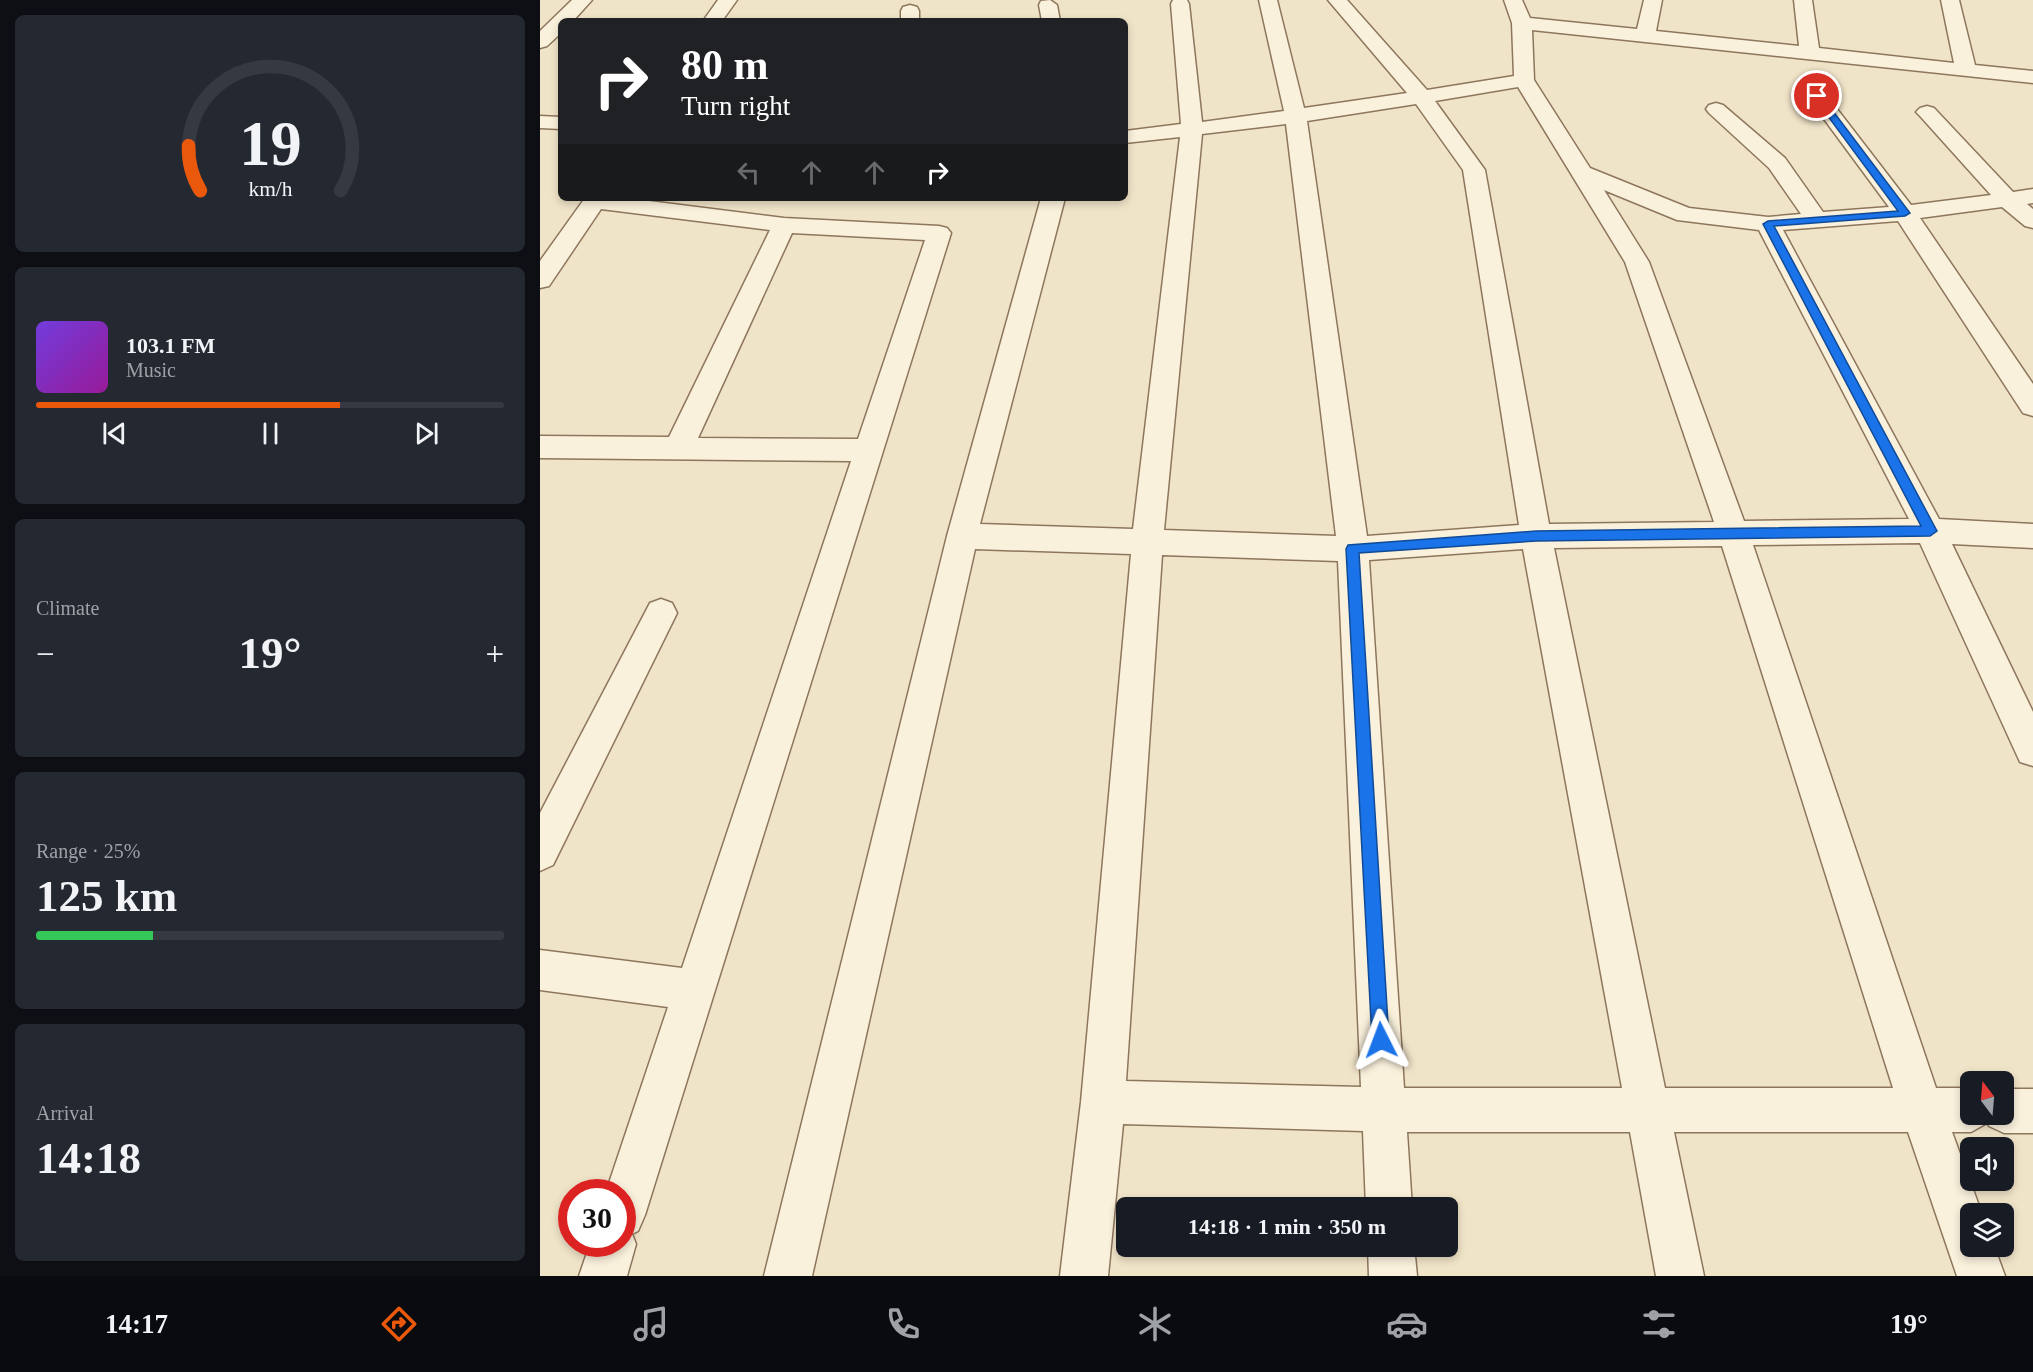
<!DOCTYPE html>
<html lang="en">
<head>
<meta charset="utf-8">
<style>
	:root { --surface:#171b24; --page:#242831; --text:#f1f3f6; --muted:#9ea1a6; --line:#363941; --accent:#ea580c }
	body { margin:0; font-family:"Times New Roman",serif; background:var(--page); color:var(--text); height:100vh; display:flex; flex-direction:column; font-size:22px; white-space:nowrap }
	* { box-sizing:border-box; margin:0 }
	p { font-size:20px; color:var(--muted) }
	.icon { flex:none; width:33px; height:33px; fill:none; stroke:currentColor; stroke-width:2; stroke-linecap:round; stroke-linejoin:round }
	.map { position:relative; flex:1; overflow:hidden }
	.panel { display:flex; flex-direction:column; gap:15px; padding:15px; background:#0d0f14; width:540px }
	.panel>* { flex:none }
	.hud { position:absolute; left:18px; top:18px; width:570px; height:183px; border-radius:9px; box-shadow:0 3px 9px #0003; background:#202124; color:#fff; overflow:hidden }
	.needle { width:39px; rotate:344deg }
	.tools { position:absolute; left:1420px; top:1071px; display:grid; gap:12px }
	.tools a { display:grid; place-items:center; width:54px; height:54px; border-radius:9px; background:var(--surface); box-shadow:0 3px 9px #0003; font-size:30px }
	.speed { position:absolute; left:18px; top:1179px; display:flex; gap:12px; font-size:30px; font-weight:700; text-align:center }
	.speed>* { display:grid; place-content:center; width:78px; height:78px; border-radius:50%; background:var(--surface); box-shadow:0 3px 9px #0003; line-height:1 }
	.speed .limit { border:9px solid #d22; background:#fff; color:#111 }
	.pin { position:absolute; display:grid; place-items:center; width:51px; height:51px; color:#fff; margin:-26px; border:3px solid #fff; border-radius:50%; box-shadow:0 2px 6px #0007 }
	.me { position:absolute; width:66px; margin:-33px; rotate:357deg; stroke-linejoin:round; filter:drop-shadow(0 0 4px #0008) }
	.turn { display:flex; align-items:center; gap:21px; height:126px; padding:0 24px; font-size:27px }
	.turn .icon { width:78px; height:78px; stroke-width:2.5 }
	.turn b { display:block; font-size:42px; line-height:51px }
	.lanes { display:flex; align-items:center; height:57px; padding:0 24px; background:#0003; justify-content:center; gap:30px; direction:ltr }
	.lanes .off { opacity:.35 }
	.big { font-size:45px; font-weight:600; line-height:1.1 }
	.panel .tile { flex:1; display:flex; flex-direction:column; justify-content:center; gap:9px; min-width:0; padding:0 21px; border-radius:9px; background:var(--page) }
	.panel .dial { align-items:center; gap:0 }
	.dial svg { height:156px; overflow:visible; fill:none; stroke:var(--line); stroke-width:7; stroke-linecap:round; text-anchor:middle }
	.dial text { fill:var(--text); stroke:none }
	.song { display:flex; align-items:center; gap:18px }
	.cover { width:72px; height:72px; border-radius:9px; background:linear-gradient(135deg,hsl(260 70% 55%),hsl(300 70% 35%)) }
	.played { height:6px; border-radius:3px; background:linear-gradient(90deg,var(--accent) 65%,var(--line) 65%) }
	.keys { display:flex; justify-content:space-around; direction:ltr }
	.heat { display:flex; justify-content:space-between; align-items:center; font-size:33px; direction:ltr }
	.charge { height:9px; border-radius:4px; background:linear-gradient(90deg,#34c759 25%,var(--line) 0) }
	.trip { position:absolute; left:576px; top:1197px; width:342px; height:60px; border-radius:9px; background:var(--surface); box-shadow:0 3px 9px #0003; font-weight:600; line-height:60px; text-align:center }
	.dock { display:flex; height:96px; justify-content:space-around; align-items:center; background:#090b0e; color:var(--muted) }
	.dock .icon { width:42px; height:42px }
	.dock .current { color:var(--accent) }
	.dock b { font-size:27px; color:var(--text) }
	main { display:flex; flex:1; min-height:0 }
	.map>svg:first-child { display:block }
	.lines { fill:none; stroke-linecap:round; stroke-linejoin:round }
	.street-casing { stroke:#8d765c; stroke-width:3 }
	.street { fill:#faf1dc; fill-rule:evenodd }
	.route { fill:#1a73e8; stroke:#114b97; stroke-width:1.5 }
</style>
</head>
<body>
<main>
<section class="panel">
<div class="tile dial"><svg viewBox="0 0 100 80">
<path d="M14 69A42 42 0 1 1 86 69"/>
<path d="M14 69A42 42 0 0 1 8 46" stroke="#ea580c"/>
<text x="50" y="56" font-size="32" font-weight="700">19</text>
<text x="50" y="72" font-size="11">km/h</text>
</svg></div>
<div class="tile">
<div class="song"><i class="cover"></i><div><b>103.1 FM</b><p>Music</p></div></div>
<div class="played"></div>
<div class="keys"><svg class="icon" aria-label="previous" viewBox="0 0 24 24"><path d="M18 5L8 12l10 7zM5 5v14"/></svg><svg class="icon" aria-label="pause" viewBox="0 0 24 24"><path d="M8 5v14M16 5v14"/></svg><svg class="icon" aria-label="next" viewBox="0 0 24 24"><path d="M6 5l10 7-10 7zM19 5v14"/></svg></div>
</div>
<div class="tile"><p>Climate</p>
<div class="heat"><a>−</a><b class="big">19°</b><a>+</a></div>
</div>
<div class="tile"><p>Range · 25%</p><b class="big">125 km</b><div class="charge"></div></div>
<div class="tile"><p>Arrival</p><b class="big">14:18</b></div>
</section>
<div class="map">
<svg width="1493" height="1276" viewBox="0 0 1493 1276">
	<rect width="100%" height="100%" fill="#f0e4c8"/>
	<g class="lines">
		<defs>
			<g id="street">
				<polygon points="32,0 52,0 33,21 21,21 21,33 7,46 0,48 0,31"/>
				<polygon points="178,0 197,0 182,21 163,21"/>
				<polygon points="510,0 517,5 520,21 502,21 499,5 501,1"/>
				<path d="M633,0h14l2,4 13,118 82,-11 -25,-111h18l27,108 103,-15 -79,-93h19l80,90 87,-14 -2,-53 -8,-23h18l8,18 107,11 7,-29h18l-6,31 143,15 -5,-46h18l7,48 135,15 -13,-63h18l16,65 58,6v12l-501,-53 2,50 56,88 99,40 79,9 33,-3 -32,-46 -60,-55 -3,-4 3,-4 7,-2 7,2 62,53 38,54 66,-5 -82,-111 3,-4 7,-2 7,2 87,113 80,-10 -71,-79 -4,-4 4,-4 7,-2 7,2 79,84 20,-3v14l-6,1 6,5v19l-8,-2 -23,-19 -82,11 113,166v32l-10,-3 -125,-192 -115,9 156,289 94,5v24l-81,-4 81,168v54l-13,-4 -100,-219 -167,2 183,543h35v26h33v-25h29v44h-29l-15,-7 -2,-3 -16,9h-19l30,82h-11v32h23l11,30h-48l-49,-144h-234l30,144h-48l-26,-144h-223l5,76h-46l-3,-77 -240,-7 -15,152h-48l21,-174 50,-548 -156,-5 -163,727h-48l183,-740 94,-338h24l-85,326 153,5 47,-392 -55,6v-12l56,-7 -10,-120zM978,87l107,175 89,260 -165,2 -64,-354 -50,-69zM876,104l47,66 56,355 -152,11 -60,-415zM746,124l50,412 -172,-6 38,-396zM1064,190l73,30 82,10 150,289 -165,2 -95,-259zM1182,546l171,542h-228l-111,-540zM983,549l99,539h-218l-35,-528zM622,555l176,6 23,526 -235,-6z"/>
				<polygon points="370,5 377,7 379,11 379,21 361,21 361,11 363,7"/>
				<polygon points="0,116 21,117 21,129 0,128"/>
				<path d="M45,198h40l159,20 155,8 8,2 4,5 -306,982 -7,16 -6,3 4,10 -9,32h-48l11,-32h32v-52h-16l62,-185 -128,-17v-40l142,18 169,-507 -311,-3v-22l129,1 101,-207 -169,-21 -52,77 -9,2v-27zM252,233l133,7 -67,199 -160,-1z"/>
				<polygon points="121,599 132,603 137,613 13,865 0,871 0,813 110,603"/>
				<polygon points="828,1246 874,1246 877,1276 829,1276"/>
			</g>
		</defs>
		<!-- street casing -->
		<use href="#street" class="street-casing"/>
		<!-- street -->
		<use href="#street" class="street"/>
	</g>
	<!-- route -->
	<polygon class="route" points="1277,93 1280,94 1370,213 1365,216 1234,226 1397,531 1390,536 996,541 819,553 849,1040 847,1046 841,1049 835,1046 832,1040 806,549 808,545 996,531 1381,526 1223,224 1228,221 1358,211 1273,96"/>
</svg>
<div class="tools">
<a><svg class="needle" viewBox="-14 -14 28 28"><path d="M0-13l5 13h-10z" fill="#e53935"/><path d="M0 13l5-13h-10z" fill="#9ea1a6"/></svg></a>
<a><svg class="icon" aria-label="sound" viewBox="0 0 24 24"><path d="M4 9h4l5-4v14l-5-4H4zM17 9q2 3 0 6"/></svg></a>
<a><svg class="icon" aria-label="layers" viewBox="0 0 24 24"><path d="M12 4l9 5-9 5-9-5zM3 14l9 5 9-5"/></svg></a>
</div>
<div class="speed"><div class="limit">30</div></div>
<div class="pin" style="left:1277px;top:96px;background:#d93025"><svg class="icon" aria-label="arrive" viewBox="0 0 24 24"><path d="M6 21V4h12l-3 4 3 4H6"/></svg></div>
<svg class="me" style="left:841px;top:1040px" viewBox="-20 -20 40 40"><path d="M0-17L14 15 0 8-14 15z" fill="#1a73e8" stroke="#fff" stroke-width="4"/></svg>
<div class="trip">14:18 · 1 min · 350 m</div>
<div class="hud">
<div class="turn"><svg class="icon" aria-label="right" viewBox="0 0 24 24"><path d="M7 20v-9h11M14 6l5 5-5 5"/></svg><div><b>80 m</b>Turn right</div></div>
<div class="lanes"><svg class="icon off" aria-label="left" viewBox="0 0 24 24"><path d="M17 20v-9H6M10 6l-5 5 5 5"/></svg><svg class="icon off" aria-label="ahead" viewBox="0 0 24 24"><path d="M12 20V5M6 11l6-6 6 6"/></svg><svg class="icon off" aria-label="ahead" viewBox="0 0 24 24"><path d="M12 20V5M6 11l6-6 6 6"/></svg><svg class="icon" aria-label="right" viewBox="0 0 24 24"><path d="M7 20v-9h11M14 6l5 5-5 5"/></svg></div>
</div>
</div>
</main>
<nav class="dock">
<b>14:17</b>
<svg class="icon current" aria-label="directions" viewBox="0 0 24 24"><path d="M12 3l9 9-9 9-9-9zM9 14v-3h6M13 9l2 2-2 2"/></svg>
<svg class="icon" aria-label="music" viewBox="0 0 24 24"><path d="M9 18V5l10-2v13"/><circle cx="6" cy="18" r="3"/><circle cx="16" cy="16" r="3"/></svg>
<svg class="icon" aria-label="phone" viewBox="0 0 24 24"><path d="M5 4h4l2 5-3 2q2 4 5 5l2-3 5 2v4C11 20 4 13 5 4z"/></svg>
<svg class="icon" aria-label="climate" viewBox="0 0 24 24"><path d="M12 3v18M4 7l16 10M4 17L20 7"/></svg>
<svg class="icon" aria-label="car" viewBox="0 0 24 24"><path d="M5 17H2v-5l4-1 3-4h7l3 4 3 1v5h-3M9 17h6M6 11h13"/><circle cx="7" cy="17" r="2"/><circle cx="17" cy="17" r="2"/></svg>
<svg class="icon" aria-label="filters" viewBox="0 0 24 24"><path d="M4 7h16M4 17h16"/><circle cx="9" cy="7" r="2"/><circle cx="15" cy="17" r="2"/></svg>
<b>19°</b>
</nav>
</body>
</html>
